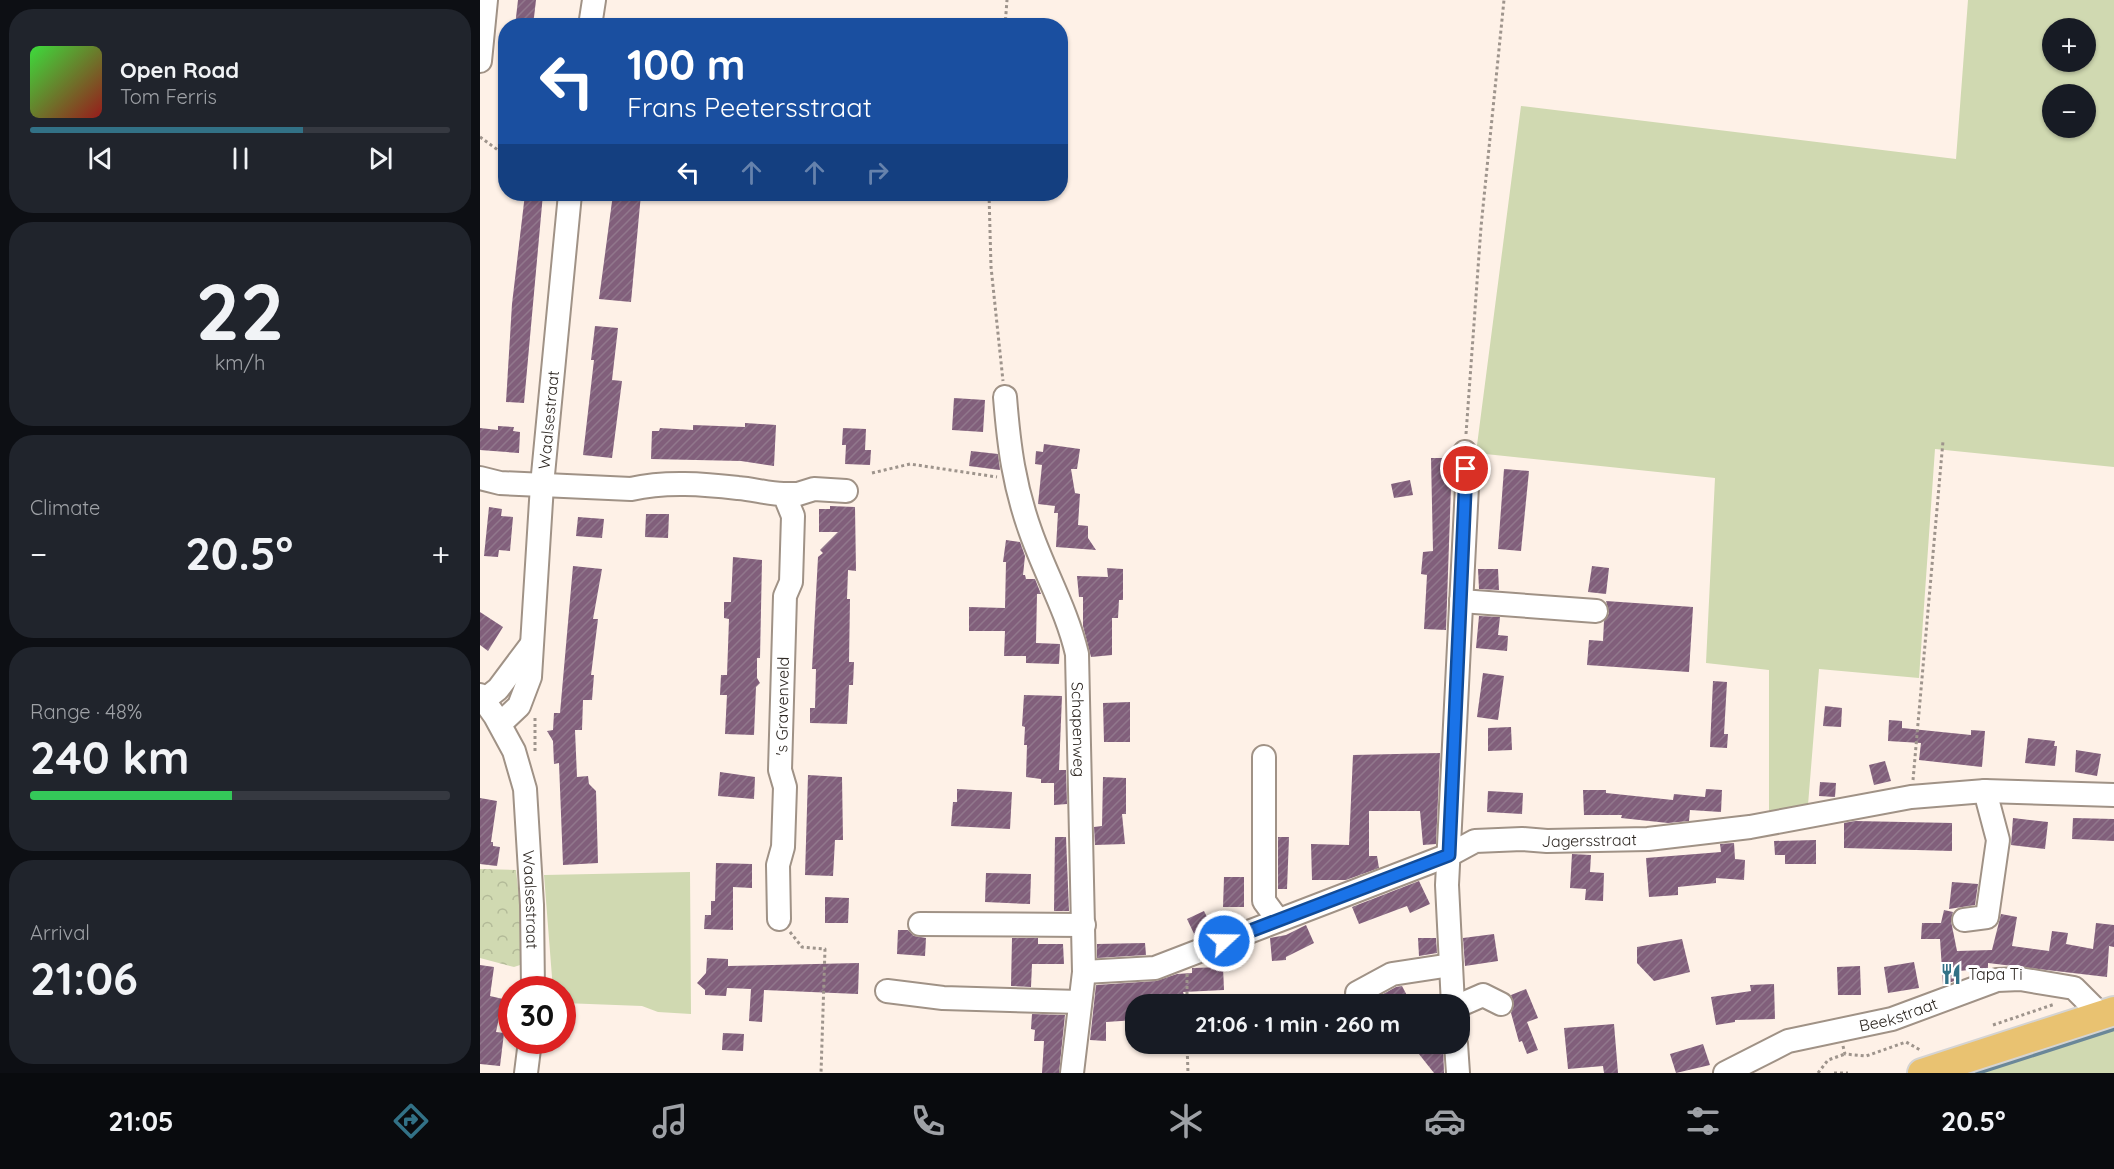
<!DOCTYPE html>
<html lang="en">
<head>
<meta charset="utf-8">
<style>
	:root { --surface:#171b24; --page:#20242c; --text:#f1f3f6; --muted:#9ea1a6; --line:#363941; --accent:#327186 }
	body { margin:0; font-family:Quicksand,sans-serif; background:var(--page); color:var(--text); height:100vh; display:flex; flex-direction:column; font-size:22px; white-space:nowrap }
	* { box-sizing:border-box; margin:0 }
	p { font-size:20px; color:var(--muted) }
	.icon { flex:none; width:33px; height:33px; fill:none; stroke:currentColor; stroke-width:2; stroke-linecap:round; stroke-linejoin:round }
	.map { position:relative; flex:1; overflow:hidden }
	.sheet { display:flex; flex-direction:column; gap:9px; padding:9px; background:#0d0f14; width:480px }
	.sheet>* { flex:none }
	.hud { position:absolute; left:18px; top:18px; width:570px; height:183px; border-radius:24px; box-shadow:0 2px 4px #0004; background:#1a4fa0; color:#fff; overflow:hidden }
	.controls { position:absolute; left:1562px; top:18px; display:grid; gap:12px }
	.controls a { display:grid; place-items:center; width:54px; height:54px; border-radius:50%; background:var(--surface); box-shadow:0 2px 4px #0004; font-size:30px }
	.speed { position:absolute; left:18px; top:976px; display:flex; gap:12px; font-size:30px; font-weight:700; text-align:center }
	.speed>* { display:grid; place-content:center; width:78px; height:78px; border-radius:50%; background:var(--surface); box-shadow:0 2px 4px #0004; line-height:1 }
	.speed .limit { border:9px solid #d22; background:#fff; color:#111 }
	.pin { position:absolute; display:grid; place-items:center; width:51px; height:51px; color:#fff; margin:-26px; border:3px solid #fff; border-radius:50%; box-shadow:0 2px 6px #0007 }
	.me { position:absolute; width:66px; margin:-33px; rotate:69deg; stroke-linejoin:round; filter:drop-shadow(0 0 4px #0008) }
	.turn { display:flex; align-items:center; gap:21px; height:126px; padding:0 30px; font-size:27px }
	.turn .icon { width:78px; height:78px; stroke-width:2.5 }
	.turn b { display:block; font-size:42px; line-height:51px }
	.lanes { display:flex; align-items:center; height:57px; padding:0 30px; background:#0003; justify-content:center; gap:30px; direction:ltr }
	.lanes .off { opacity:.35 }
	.big { font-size:45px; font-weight:700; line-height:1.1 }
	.sheet .widget { flex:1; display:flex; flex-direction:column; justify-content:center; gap:9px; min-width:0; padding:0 21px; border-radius:24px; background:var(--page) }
	.sheet .dial { align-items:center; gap:0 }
	.dial b { font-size:78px; line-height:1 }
	.song { display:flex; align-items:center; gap:18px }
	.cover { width:72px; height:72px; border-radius:9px; background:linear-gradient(135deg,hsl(120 70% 55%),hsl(0 70% 35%)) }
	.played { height:6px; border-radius:3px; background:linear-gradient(90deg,var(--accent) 65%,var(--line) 65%) }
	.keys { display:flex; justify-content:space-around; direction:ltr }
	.heat { display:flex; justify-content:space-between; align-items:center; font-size:33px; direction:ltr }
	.charge { height:9px; border-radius:4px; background:linear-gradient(90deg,#34c759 48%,var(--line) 0) }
	.trip { position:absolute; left:645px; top:994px; width:345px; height:60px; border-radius:24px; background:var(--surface); box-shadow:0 2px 4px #0004; font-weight:700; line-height:60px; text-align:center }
	.tabs { display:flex; height:96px; justify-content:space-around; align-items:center; background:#090b0e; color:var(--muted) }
	.tabs .icon { width:42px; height:42px }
	.tabs .current { color:var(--accent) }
	.tabs b { font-size:27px; color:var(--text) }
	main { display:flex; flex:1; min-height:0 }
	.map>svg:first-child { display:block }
	.green { fill:#d0d9b1; fill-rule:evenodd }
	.forest { fill:url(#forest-crowns) }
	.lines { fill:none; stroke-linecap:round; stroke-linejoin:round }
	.stream { stroke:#6a8798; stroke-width:4.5 }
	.building { fill:url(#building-hatch) }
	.minor-casing { stroke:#a09286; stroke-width:26 }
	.major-casing { stroke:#d5d4d3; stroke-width:32 }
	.path { stroke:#9e948c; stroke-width:3; stroke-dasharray:3 3; stroke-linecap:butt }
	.minor { stroke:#fff; stroke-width:22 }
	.major { stroke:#e9c271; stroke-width:28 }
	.route-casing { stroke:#114b97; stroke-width:15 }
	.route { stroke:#1a73e8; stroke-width:10 }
	.labels { text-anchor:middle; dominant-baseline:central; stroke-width:6; stroke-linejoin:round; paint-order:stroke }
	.street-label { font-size:16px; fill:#2e2823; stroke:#fff }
	.poi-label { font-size:16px; fill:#2e2823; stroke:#fff; text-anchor:start }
</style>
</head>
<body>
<main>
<section class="sheet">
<div class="widget">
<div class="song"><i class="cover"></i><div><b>Open Road</b><p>Tom Ferris</p></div></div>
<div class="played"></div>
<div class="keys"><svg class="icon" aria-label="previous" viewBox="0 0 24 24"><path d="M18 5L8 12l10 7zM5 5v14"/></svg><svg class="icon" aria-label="pause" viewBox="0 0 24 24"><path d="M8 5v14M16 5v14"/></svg><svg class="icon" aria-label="next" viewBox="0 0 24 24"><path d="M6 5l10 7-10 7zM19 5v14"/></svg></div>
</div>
<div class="widget dial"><b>22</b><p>km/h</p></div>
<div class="widget"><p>Climate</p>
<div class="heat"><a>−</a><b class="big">20.5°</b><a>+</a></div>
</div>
<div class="widget"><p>Range · 48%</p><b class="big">240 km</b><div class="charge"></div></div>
<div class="widget"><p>Arrival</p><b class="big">21:06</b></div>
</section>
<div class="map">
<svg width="1634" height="1073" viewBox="0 0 1634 1073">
	<defs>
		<pattern id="forest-crowns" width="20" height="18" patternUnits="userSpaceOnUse" patternTransform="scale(1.5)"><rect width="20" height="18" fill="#d0d9b1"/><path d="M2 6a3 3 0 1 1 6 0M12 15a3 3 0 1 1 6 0" fill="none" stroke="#b3ba98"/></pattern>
		<pattern id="building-hatch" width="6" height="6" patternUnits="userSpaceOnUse" patternTransform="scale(1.5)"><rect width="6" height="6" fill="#815f7b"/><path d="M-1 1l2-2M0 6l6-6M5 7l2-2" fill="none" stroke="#91778c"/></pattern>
	</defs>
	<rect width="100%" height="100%" fill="#fef1e7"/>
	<!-- green -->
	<g class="green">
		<path d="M1488,0h146v467l-179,-18 -16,229 -100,-9 -11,136 -39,6v-141l-63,-7 9,-185 -239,-25 45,-347 435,53zM1572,28h33v34h-33zM1572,94h33v34h-33z"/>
		<polygon points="210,872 211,1014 178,1012 162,1006 83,1003 82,990 73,990 64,875"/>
		<polygon points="1634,1017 1634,1073 1461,1073"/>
	</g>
	<!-- forest -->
	<polygon class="forest" points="0,869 36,870 42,924 43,964 34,967 0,958"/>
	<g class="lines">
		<!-- stream -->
		<polyline class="stream" points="1497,1073 1634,1029"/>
	</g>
	<!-- building -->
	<g class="building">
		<polygon points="38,0 56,0 53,26 35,26"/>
		<polygon points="45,194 63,194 44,403 26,402 32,304"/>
		<polygon points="133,194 161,194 151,302 119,299"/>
		<polygon points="115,326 138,328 132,380 142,381 132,458 103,455 114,360 111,360"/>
		<polygon points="474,398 505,400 503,432 472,430"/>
		<polygon points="265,423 296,425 294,466 261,461 171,459 172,431 179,431 180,428 213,430 213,425 265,427"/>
		<polygon points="18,426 34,427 33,431 40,432 39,453 0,450 0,428 18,430"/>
		<polygon points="363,428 386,429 385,450 391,450 390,465 365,464 366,445 362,445"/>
		<polygon points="564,444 600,449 597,469 591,469 595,493 600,494 598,525 608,526 608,538 616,550 576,547 578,513 574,513 575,506 558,504 562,465 555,464 556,451 563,452"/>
		<polygon points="491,451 518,454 520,470 489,466"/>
		<polygon points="951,458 972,458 966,630 944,629 947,575 941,574 943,552 953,551"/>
		<polygon points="1024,469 1049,471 1041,551 1018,549"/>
		<polygon points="930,480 933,495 914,498 911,484"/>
		<polygon points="350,506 375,507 376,571 368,570 367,599 370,599 369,662 374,662 373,685 369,685 367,724 330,723 330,708 335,708 336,669 332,669 338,557 343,553 340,550 358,532 339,532 339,509 350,509"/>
		<polygon points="9,507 22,509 21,516 33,517 30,551 19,550 18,557 4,556"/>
		<polygon points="166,514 189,514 188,538 165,537"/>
		<polygon points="98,517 124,519 122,538 96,536"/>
		<polygon points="526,540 540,542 545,556 543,575 545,575 546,579 555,579 561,594 557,594 556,643 580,644 579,664 546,663 546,656 524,656 525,631 489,631 489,607 525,608 526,562 523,562"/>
		<polygon points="253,557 282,560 280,658 277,658 277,678 280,683 276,687 274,735 245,734 247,695 240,695 241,675 247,675 249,619 244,618 244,602 251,602"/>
		<polygon points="93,566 122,569 113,619 118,619 111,675 114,675 112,700 103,700 102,730 95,730 97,777 108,776 109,784 116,791 118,863 83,865 79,763 74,764 73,741 67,731 73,730 74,713 80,713"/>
		<polygon points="1112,566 1129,568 1126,594 1108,592"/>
		<polygon points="627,568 643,569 643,600 639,600 638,618 632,618 632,655 611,657 603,626 603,597 599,597 597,576 628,577"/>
		<polygon points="998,569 1018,569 1019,590 999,589"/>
		<polygon points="1126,601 1213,607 1209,672 1107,665 1109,640 1123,641 1124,621 1129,613"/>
		<polygon points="0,612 23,627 8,651 0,645"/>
		<polygon points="999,616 1020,617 1018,635 1028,636 1027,651 996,648"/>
		<polygon points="1003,673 1024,676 1018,720 997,717"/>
		<polygon points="1233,681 1247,682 1244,734 1248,734 1247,748 1230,747"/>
		<polygon points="544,695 582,696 579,770 586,770 587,804 574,805 574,783 561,783 561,779 546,777 547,745 544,745 545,727 542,726"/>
		<polygon points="650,702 650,742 624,742 623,703"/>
		<polygon points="1345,706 1362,708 1361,727 1343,726"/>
		<polygon points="1409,720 1422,721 1422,728 1491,735 1491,730 1505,731 1502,767 1439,760 1441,743 1408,741"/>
		<polygon points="1031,727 1032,750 1008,751 1008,728"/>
		<polygon points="1548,738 1575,741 1574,746 1577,746 1575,766 1545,763"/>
		<polygon points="1596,750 1621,754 1617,776 1595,772"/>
		<polygon points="960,753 956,844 943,845 940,811 889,811 889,856 897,856 899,868 866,880 832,880 831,844 869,845 873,755"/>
		<polygon points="1405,761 1411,781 1394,785 1389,765"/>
		<polygon points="240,772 275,777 274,799 238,796"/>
		<polygon points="328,775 362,777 363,840 355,840 353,876 325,875"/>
		<polygon points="623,777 646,778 646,814 642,814 645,844 615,845 614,827 622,826"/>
		<polygon points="1340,782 1356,783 1355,797 1339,796"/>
		<polygon points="477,789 532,792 530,829 471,826 473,802 477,802"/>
		<polygon points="1226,789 1242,790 1241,812 1210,810 1209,821 1188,823 1141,818 1142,815 1104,815 1103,790 1126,790 1126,793 1193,800 1194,794 1225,797"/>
		<polygon points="1008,791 1043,793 1042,814 1007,812"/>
		<polygon points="0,798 17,801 11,842 13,842 13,846 20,847 17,866 0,864"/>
		<polygon points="1533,818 1568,822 1565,849 1531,845"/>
		<polygon points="1593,818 1634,819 1634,841 1592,839"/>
		<polygon points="1375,821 1472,823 1472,851 1364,848 1364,823"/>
		<polygon points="575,837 586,837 589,911 574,911"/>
		<polygon points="798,837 809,837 807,889 798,889"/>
		<polygon points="1336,840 1336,864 1305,864 1305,855 1295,855 1294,841"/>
		<polygon points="1254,843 1255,859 1265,860 1264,880 1236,878 1236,883 1198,887 1198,895 1169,897 1166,858 1241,852 1240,844"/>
		<polygon points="1092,854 1111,855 1110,872 1124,873 1123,901 1105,900 1106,889 1090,888"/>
		<polygon points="236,863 272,864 272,888 253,887 253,930 224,929 225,915 231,915 231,901 235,901"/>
		<polygon points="506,873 551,874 550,904 505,902"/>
		<polygon points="744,877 764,877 764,907 743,907"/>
		<polygon points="939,881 950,904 930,913 927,906 879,924 872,907"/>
		<polygon points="1472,882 1498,884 1495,905 1469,909"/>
		<polygon points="345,897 369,898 368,923 345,923"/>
		<polygon points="1464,910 1473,912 1471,921 1477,951 1512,950 1521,914 1537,917 1532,946 1569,951 1572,931 1588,933 1586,944 1613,949 1616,923 1634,925 1634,947 1629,946 1627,977 1508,963 1508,968 1479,971 1480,979 1463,985 1460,939 1441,939 1442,923 1461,923"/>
		<polygon points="724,911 734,931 716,938 707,919"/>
		<polygon points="826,925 834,943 806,957 806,960 792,961 790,938 806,935"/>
		<polygon points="418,930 428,930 434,936 446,938 445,956 417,954"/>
		<polygon points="1014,934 1018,961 985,966 983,938"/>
		<polygon points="532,938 558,938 558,944 583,944 584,964 552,964 551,987 531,986"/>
		<polygon points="938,938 956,938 957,953 939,956"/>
		<polygon points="1202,939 1210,972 1174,981 1157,963 1157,947"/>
		<polygon points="665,943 666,955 617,958 617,944"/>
		<polygon points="227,958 248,959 248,966 379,963 378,994 284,990 282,1022 269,1021 271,989 247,988 246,996 225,995 225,990 217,983 226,973"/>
		<polygon points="1434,962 1439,988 1408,993 1404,967"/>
		<polygon points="0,965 14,967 10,996 23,999 16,1032 24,1033 20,1066 0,1064"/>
		<polygon points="1380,966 1381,995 1358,995 1357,967"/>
		<polygon points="743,967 744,990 703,992 704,995 676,997 677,1005 656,1005 656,1020 626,1022 626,1041 610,1040 616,985 676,981 697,974 712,973 712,968"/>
		<polygon points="1294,984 1295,1019 1255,1020 1255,1022 1236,1025 1231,997 1271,991 1270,985"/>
		<polygon points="922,986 932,1005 883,1005 916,987"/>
		<polygon points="1046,989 1058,1018 1047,1022 1058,1050 1047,1054 1042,1041 1039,1042 1031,1013 1034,1004 1031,995"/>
		<polygon points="552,1014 585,1015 579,1073 562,1073 564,1041 554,1041 555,1030 551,1029"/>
		<polygon points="1134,1024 1138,1073 1124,1073 1123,1066 1088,1069 1084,1028"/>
		<polygon points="243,1033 264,1034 263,1051 242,1050"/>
		<polygon points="931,1044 963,1044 964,1073 954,1073"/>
		<polygon points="1223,1044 1230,1065 1196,1073 1190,1054"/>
	</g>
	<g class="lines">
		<defs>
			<g id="minor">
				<polyline points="110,26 114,0"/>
				<polyline points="0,61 6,0"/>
				<path id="s1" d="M525,397c4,50 9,89 26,136 15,42 36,78 46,121l7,318 -12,101"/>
				<path d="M0,478l20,5 131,6c34,-8 73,-5 107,-1 16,1 30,6 46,6l9,22 -2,66 -6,14 -5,174 5,17 -2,60 -5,18 1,54"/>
				<polyline points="304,494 318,494 334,489 366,491"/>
				<polyline points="981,601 1116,611"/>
				<path id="s2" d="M0,695l15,21 19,35 11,38 7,116 1,85"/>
				<polyline points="4,700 18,689 51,645"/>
				<path id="s3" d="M20,724l19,-18 11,-29 12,-192 28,-291"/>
				<polyline points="784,757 784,901 798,920"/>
				<polyline points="1484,920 1507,917 1518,840 1505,791"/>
				<polyline points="440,924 604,925"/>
				<path id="s4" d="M604,972l71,-4 294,-113 26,-14 47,-2 25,2 101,-2 102,-12 161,-30 74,-6 129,4"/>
				<polyline points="407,991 463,998 600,1002"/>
				<polyline points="877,993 912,974 971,965"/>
				<polyline points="973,1005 967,885 987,486 985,452"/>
				<polyline points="980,1005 1003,995 1021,1004"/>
				<polyline points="976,1044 978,1073"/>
				<polyline points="46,1073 50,1041"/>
				<path id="s5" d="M1245,1073l63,-32 104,-22 105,-39 23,-1 54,9 27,27"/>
			</g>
			<polyline id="major" points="1442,1073 1634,1011"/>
		</defs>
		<!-- minor casing -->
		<use href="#minor" class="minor-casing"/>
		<!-- major casing -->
		<use href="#major" class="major-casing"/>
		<!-- path -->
		<g class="path">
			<polyline points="525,26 527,0"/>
			<polyline points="0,137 26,156"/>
			<polyline points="509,194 511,267 523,381"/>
			<polyline points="986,434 1001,227 1024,0"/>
			<polyline points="392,473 430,464 517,477"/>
			<polyline points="55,751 55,716"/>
			<polyline points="1433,780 1463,441"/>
			<polyline points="310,932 322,947 345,949 341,1073"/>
			<polyline points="707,974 707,1005"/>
			<polyline points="1513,1025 1575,1004"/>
			<polyline points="707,1044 708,1073"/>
			<polyline points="1363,1046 1365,1054 1386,1056 1426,1042 1442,1051"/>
			<polyline points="1338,1073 1348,1060 1365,1054"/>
			<polyline points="1354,1073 1368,1073"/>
		</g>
		<!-- minor -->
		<use href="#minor" class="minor"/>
		<!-- major -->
		<use href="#major" class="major"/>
	</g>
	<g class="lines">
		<defs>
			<polyline id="route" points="744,941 969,855 986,469"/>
		</defs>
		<!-- route casing -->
		<use href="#route" class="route-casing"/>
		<!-- route -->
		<use href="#route" class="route"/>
	</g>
	<!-- icons -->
	<defs>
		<symbol id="restaurant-bare" viewBox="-9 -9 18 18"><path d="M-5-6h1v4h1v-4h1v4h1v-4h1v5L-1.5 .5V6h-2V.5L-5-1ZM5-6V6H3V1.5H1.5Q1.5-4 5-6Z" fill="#327186" stroke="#fff" stroke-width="2.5" paint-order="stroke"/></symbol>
	</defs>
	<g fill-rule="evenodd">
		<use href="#restaurant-bare" x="1456" y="959" width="30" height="30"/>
	</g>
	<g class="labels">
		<!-- street labels -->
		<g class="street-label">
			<text stroke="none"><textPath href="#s3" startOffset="315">Waalsestraat</textPath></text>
			<text transform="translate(302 706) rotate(-89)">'s Gravenveld</text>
			<text stroke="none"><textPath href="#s1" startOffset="344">Schapenweg</textPath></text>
			<text stroke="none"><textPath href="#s4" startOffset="530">Jagersstraat</textPath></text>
			<text stroke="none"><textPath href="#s2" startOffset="216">Waalsestraat</textPath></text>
			<text stroke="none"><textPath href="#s5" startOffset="184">Beekstraat</textPath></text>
		</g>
		<!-- poi labels -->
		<g class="poi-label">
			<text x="1488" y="974">Tapa Ti</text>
		</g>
	</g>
</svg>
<div class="controls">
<a>+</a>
<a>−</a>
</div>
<div class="speed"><div class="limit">30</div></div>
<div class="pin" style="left:986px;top:469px;background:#d93025"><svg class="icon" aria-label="arrive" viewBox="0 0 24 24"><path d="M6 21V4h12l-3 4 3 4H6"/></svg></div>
<svg class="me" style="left:744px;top:941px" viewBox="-20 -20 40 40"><circle r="17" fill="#1a73e8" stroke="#fff" stroke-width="3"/><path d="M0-11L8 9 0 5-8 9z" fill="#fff"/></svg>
<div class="trip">21:06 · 1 min · 260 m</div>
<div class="hud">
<div class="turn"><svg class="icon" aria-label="left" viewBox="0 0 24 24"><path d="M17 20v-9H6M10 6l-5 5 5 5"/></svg><div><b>100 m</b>Frans Peetersstraat</div></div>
<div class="lanes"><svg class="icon" aria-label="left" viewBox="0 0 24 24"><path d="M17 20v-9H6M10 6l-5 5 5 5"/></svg><svg class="icon off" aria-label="ahead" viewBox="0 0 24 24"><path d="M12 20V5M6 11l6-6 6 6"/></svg><svg class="icon off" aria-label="ahead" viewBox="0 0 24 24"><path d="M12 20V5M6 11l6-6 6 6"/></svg><svg class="icon off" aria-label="right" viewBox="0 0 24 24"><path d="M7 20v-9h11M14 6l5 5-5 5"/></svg></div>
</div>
</div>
</main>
<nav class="tabs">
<b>21:05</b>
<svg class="icon current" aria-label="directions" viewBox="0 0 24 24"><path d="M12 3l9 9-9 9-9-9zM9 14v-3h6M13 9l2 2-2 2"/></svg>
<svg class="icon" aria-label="music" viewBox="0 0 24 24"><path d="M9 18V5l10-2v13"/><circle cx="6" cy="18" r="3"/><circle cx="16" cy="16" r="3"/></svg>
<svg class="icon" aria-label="phone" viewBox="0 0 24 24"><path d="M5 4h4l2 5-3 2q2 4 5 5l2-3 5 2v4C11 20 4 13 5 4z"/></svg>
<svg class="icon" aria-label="climate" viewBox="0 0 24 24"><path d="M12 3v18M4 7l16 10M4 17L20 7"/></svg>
<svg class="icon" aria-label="car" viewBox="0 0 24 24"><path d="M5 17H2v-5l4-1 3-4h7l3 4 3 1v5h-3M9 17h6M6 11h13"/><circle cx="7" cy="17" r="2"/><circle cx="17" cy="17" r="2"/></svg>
<svg class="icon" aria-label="filters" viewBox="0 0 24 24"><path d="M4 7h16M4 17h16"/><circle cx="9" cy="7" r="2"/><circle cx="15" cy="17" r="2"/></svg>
<b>20.5°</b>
</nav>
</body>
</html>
